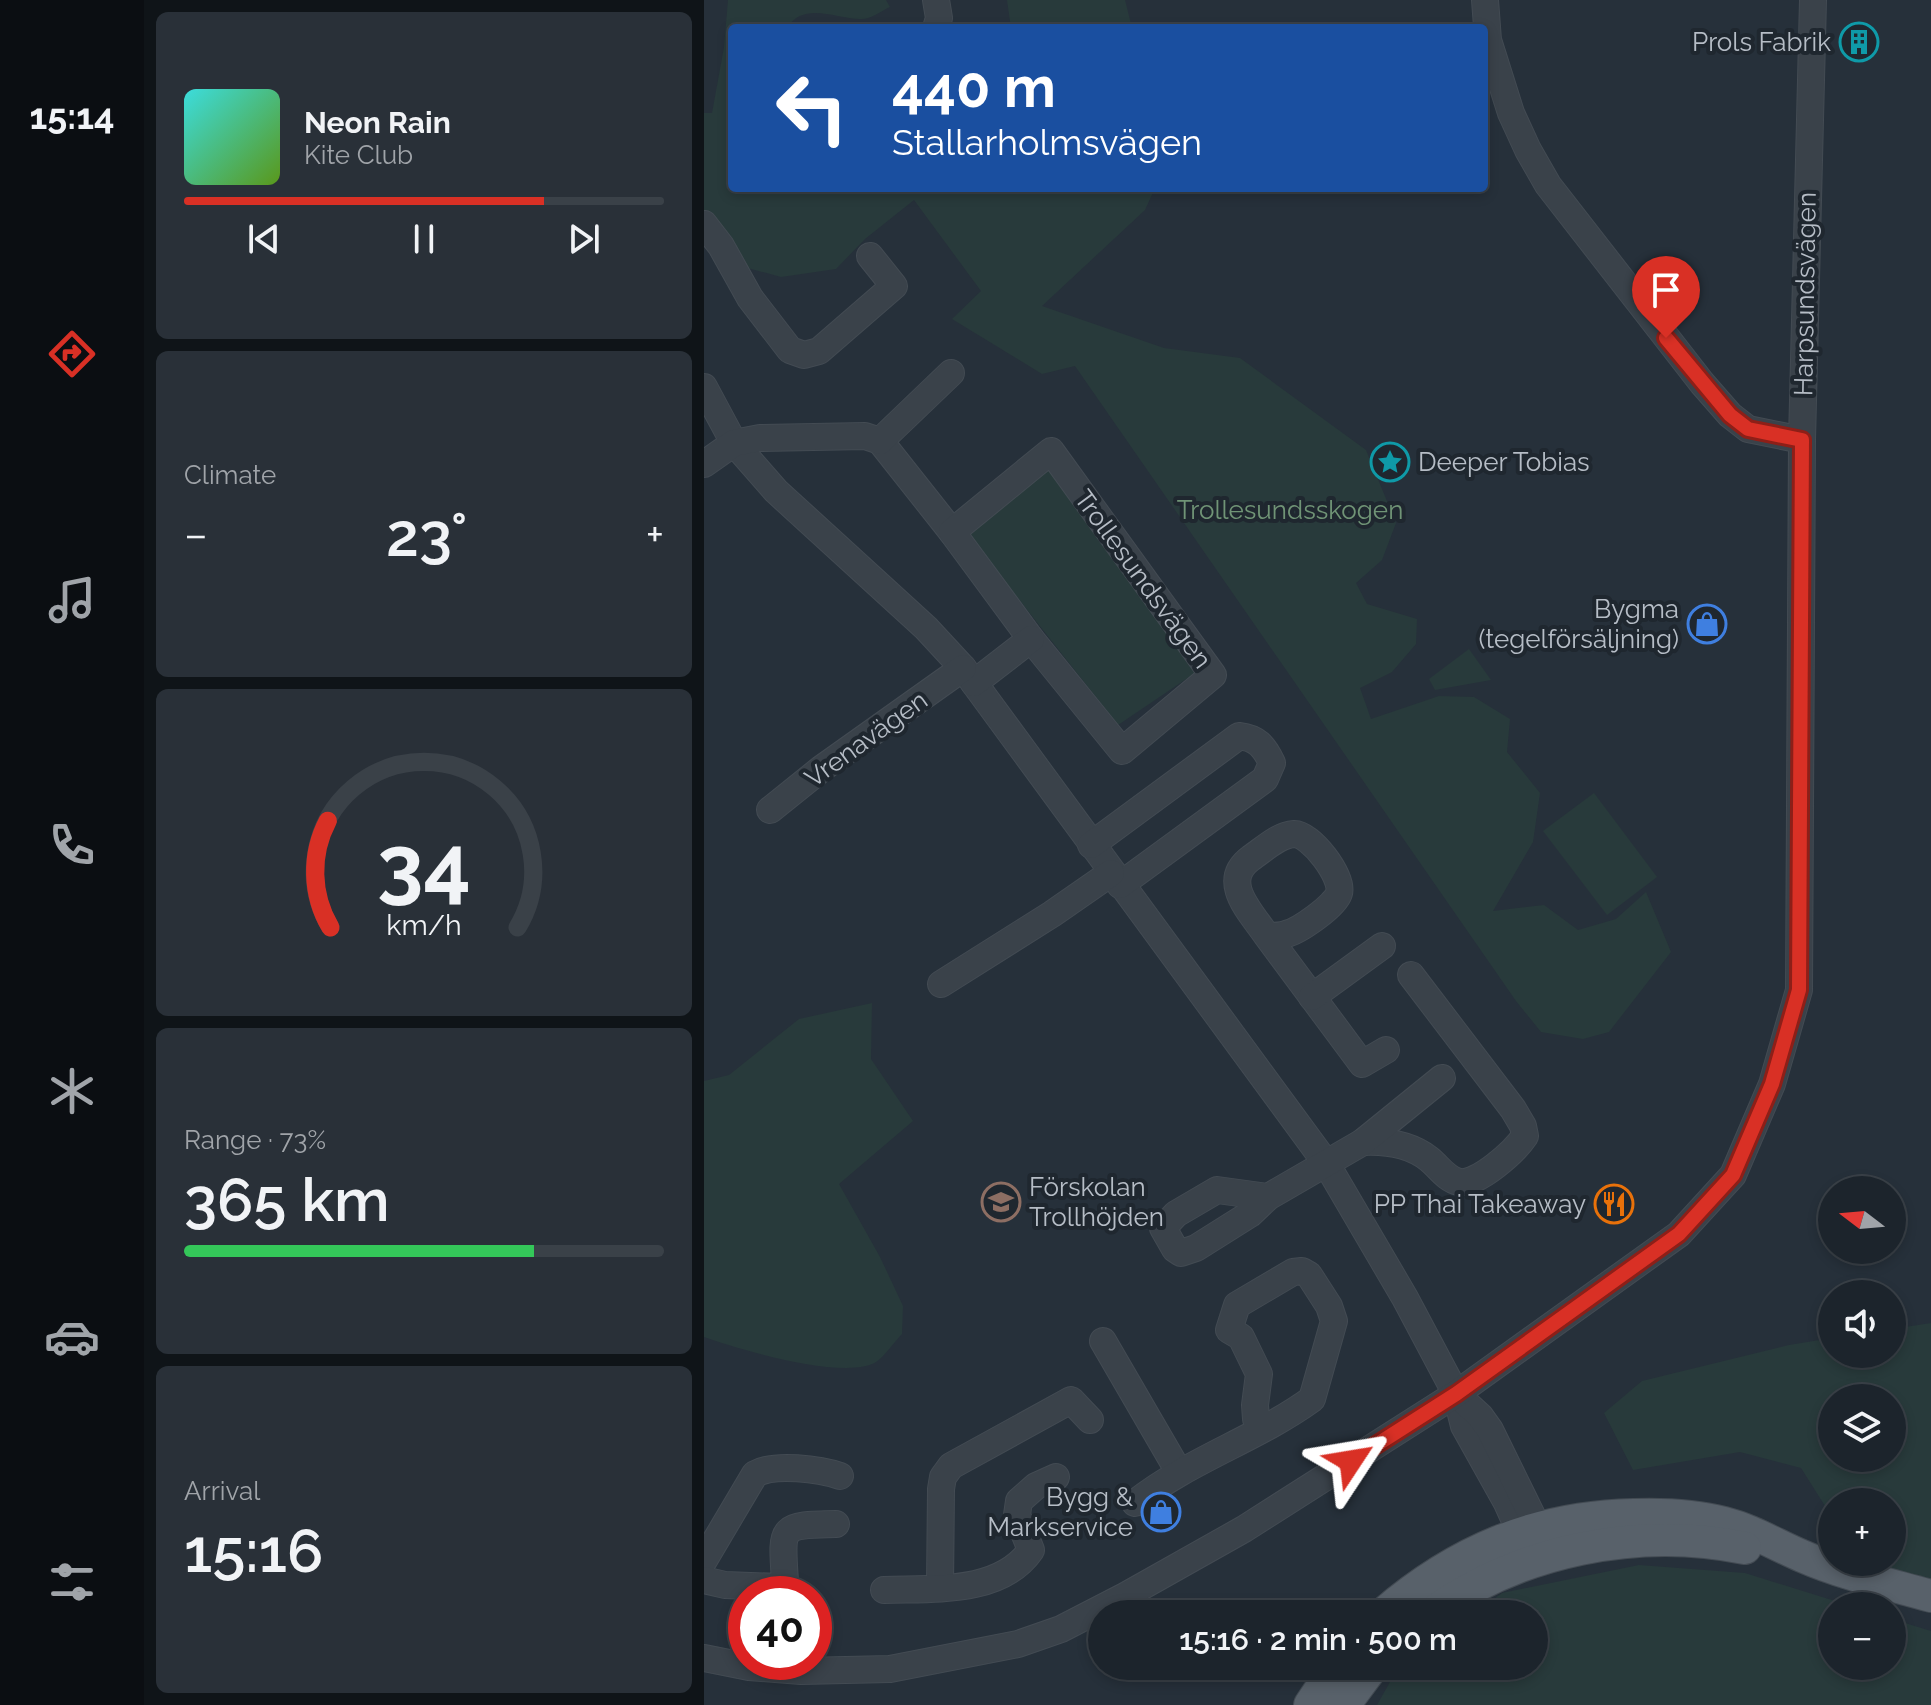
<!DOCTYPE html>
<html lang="en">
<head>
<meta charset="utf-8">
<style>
	:root { --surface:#1c242c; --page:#293038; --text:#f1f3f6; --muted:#a0a4a9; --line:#3a4148; --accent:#d93025 }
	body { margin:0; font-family:Raleway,sans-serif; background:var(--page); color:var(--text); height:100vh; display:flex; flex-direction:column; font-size:30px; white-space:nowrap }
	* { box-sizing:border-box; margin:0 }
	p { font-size:26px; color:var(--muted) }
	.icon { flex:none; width:44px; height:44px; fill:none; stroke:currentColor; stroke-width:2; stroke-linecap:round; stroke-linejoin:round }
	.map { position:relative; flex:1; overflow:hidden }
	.panel { display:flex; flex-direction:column; gap:12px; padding:12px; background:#0f1418; width:560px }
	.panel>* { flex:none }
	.guide { position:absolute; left:24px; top:24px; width:760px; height:168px; border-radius:8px; box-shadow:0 4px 12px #0003,0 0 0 2px var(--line); background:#1a4fa0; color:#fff; overflow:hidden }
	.needle { width:52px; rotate:286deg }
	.buttons { position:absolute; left:1114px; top:1176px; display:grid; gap:16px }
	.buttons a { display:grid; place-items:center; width:88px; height:88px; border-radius:50%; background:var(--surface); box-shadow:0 4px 12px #0003,0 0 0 2px var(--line); font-size:40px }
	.speed { position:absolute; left:24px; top:1576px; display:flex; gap:16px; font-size:40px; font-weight:700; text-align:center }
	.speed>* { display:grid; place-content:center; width:104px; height:104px; border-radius:50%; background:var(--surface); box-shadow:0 4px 12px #0003,0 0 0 2px var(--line); line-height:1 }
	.speed .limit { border:12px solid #d22; background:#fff; color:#111 }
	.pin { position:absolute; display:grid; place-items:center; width:68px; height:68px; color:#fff; margin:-82px -34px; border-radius:50% 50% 50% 0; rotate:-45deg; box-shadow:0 0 8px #0007 }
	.pin .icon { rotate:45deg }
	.me { position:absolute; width:88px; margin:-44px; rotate:57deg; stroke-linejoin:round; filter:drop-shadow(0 0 6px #0008) }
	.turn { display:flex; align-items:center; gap:28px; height:168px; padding:0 32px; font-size:36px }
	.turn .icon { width:104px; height:104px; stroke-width:2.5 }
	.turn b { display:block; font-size:56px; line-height:68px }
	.big { font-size:60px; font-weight:600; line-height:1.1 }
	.panel .card { flex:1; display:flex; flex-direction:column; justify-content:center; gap:12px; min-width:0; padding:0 28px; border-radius:12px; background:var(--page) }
	.panel .dial { align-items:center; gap:0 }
	.dial svg { height:208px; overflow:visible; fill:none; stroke:var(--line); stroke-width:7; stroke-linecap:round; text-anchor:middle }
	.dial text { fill:var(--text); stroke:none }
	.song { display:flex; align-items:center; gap:24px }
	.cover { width:96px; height:96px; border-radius:12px; background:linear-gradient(135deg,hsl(180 70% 55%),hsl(90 70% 35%)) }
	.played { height:8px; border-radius:4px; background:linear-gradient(90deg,var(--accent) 75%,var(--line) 75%) }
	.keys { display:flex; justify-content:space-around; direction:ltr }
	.heat { display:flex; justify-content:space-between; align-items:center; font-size:44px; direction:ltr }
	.charge { height:12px; border-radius:6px; background:linear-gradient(90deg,#34c759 73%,var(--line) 0) }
	.trip { position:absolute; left:384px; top:1600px; width:460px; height:80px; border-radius:40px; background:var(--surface); box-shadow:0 4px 12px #0003,0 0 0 2px var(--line); font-weight:600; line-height:80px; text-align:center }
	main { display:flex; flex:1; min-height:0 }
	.tabs { display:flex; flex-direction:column; width:144px; justify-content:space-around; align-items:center; background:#0b0e12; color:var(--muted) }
	.tabs .icon { width:56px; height:56px }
	.tabs .selected { color:var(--accent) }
	.tabs b { font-size:36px; color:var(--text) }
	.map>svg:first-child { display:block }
	.green { fill:#283a3b; fill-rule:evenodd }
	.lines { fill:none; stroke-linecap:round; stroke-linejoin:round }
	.minor-casing { stroke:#434b53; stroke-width:28 }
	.major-casing { stroke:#434b53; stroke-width:34 }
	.minor { stroke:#3a424a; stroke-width:26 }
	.major { stroke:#58616a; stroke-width:32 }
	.route-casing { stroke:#8d1f18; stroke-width:20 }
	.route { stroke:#d93025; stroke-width:14 }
	.labels { text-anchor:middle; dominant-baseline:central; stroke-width:8; stroke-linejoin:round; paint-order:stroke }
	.poi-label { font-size:26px; fill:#b6bdc6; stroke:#1f272f; text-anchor:end }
	.street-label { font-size:26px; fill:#b6bdc6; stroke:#1f272f }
	.park-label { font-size:26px; fill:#709476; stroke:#1f272f }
</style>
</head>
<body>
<main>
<nav class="tabs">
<b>15:14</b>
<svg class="icon selected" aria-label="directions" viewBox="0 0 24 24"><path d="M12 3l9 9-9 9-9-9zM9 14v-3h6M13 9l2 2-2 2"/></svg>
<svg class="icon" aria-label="music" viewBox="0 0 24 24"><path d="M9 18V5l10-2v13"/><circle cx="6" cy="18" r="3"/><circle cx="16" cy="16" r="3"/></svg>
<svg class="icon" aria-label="phone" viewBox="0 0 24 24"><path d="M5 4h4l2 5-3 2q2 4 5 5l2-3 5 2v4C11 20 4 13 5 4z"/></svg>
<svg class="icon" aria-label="climate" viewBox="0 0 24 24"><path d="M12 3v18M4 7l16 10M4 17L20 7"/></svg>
<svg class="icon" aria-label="car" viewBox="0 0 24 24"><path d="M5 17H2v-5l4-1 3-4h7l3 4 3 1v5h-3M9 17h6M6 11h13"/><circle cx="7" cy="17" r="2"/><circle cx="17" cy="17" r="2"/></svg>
<svg class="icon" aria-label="filters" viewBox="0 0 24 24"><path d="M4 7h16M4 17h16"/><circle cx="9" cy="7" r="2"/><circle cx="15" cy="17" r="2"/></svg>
</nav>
<section class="panel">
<div class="card">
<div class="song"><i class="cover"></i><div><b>Neon Rain</b><p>Kite Club</p></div></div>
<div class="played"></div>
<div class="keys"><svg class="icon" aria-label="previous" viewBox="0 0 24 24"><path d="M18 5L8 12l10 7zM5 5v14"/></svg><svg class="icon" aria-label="pause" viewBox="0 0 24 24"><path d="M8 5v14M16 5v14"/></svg><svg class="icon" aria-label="next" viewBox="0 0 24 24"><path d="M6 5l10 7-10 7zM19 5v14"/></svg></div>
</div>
<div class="card"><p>Climate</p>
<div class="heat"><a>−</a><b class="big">23°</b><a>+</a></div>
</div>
<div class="card dial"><svg viewBox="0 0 100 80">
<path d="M14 69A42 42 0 1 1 86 69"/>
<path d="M14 69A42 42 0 0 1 13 28" stroke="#d93025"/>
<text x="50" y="56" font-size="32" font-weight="700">34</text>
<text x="50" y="72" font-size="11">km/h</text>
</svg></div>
<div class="card"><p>Range · 73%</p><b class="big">365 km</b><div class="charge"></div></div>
<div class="card"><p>Arrival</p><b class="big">15:16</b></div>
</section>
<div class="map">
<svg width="1227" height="1705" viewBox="0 0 1227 1705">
	<rect width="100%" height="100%" fill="#26303a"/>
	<!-- green -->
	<g class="green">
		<path d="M24,0h158l4,7c-9,4 -20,13 -30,12 -24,0 -56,-18 -73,9h-55v160h423l-10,22 -103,96 122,42 76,10 126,92 30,73 -14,37 -26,23 11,21 50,15 -1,25 -24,28 -32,16 11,31 68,-23 35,1 36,22 -3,33 33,41 -7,49 -40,69 51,-6 34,25 38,-11 30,-27 25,60 -62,80 -26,7 -42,-7 -25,-31 -441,-635 -33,8 -90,-55 29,-28 -67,-91 -49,39 -29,30 -55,8 -37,-10 -40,-48v-106h8l12,-66z"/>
		<polygon points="303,0 421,0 428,28 307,28"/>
		<polygon points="346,457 494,671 414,725 260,530"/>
		<polygon points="765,649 787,680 731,690 725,679"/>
		<polygon points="890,793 953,877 903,915 839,831"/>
		<path d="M168,1003l-1,56 42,62 -74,63 41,73 23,49 -1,28c-8,8 -17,22 -26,28 -31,19 -138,-13 -172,-25v-256l25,-6 70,-56z"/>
		<path d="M1227,1323v265l-41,-9 -22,-17h24v-60h-60v15l-31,-49 -61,-16 -107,18 -29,-57 38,-32 147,-36 43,-7v16h60v-25zM1128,1398h60v60h-60z"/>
		<polygon points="935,1565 1041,1573 1147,1606 1128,1606 1128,1666 1188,1666 1188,1619 1227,1631 1227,1705 673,1705 691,1673 701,1666 830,1666 830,1614 770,1614 798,1593"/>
	</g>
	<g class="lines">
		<defs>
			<g id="minor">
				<polyline points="232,0 235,18 232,28"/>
				<polyline points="781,0 784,40 807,113 824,150 844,185 998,383 1026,415 1044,429 1098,440"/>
				<polyline points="0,224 17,246 46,298 86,350 100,355 115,351 190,286 166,256"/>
				<polyline points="0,387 30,443 72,491 222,628 259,668 622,1163 701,1298 752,1394 760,1426 803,1503 824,1550"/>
				<polyline points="176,441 248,532"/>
				<polygon points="347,451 509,675 418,751 327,639 248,532"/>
				<polyline points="0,464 30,443 56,438 161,436 176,441 247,373"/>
				<polyline points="270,683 327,639"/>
				<polyline points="66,810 117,769 259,668"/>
				<path d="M387,845l148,-109c18,2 25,10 33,27l-7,16 -145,106"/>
				<path d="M563,936c-16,-24 -48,-54 -16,-78 12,-8 27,-23 43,-24 16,-1 50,43 45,59 -4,13 -40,38 -53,41 -6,2 -13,2 -19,2l95,128 24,-14"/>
				<polyline points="237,984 348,914 407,873"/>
				<polyline points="608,997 678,946"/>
				<path d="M659,1142c22,-1 47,2 66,17 10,8 17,20 30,23 19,3 56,-31 66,-46l-2,-10 -10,-17 -102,-134"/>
				<polyline points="564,1197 513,1190 472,1214 459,1228 471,1249 477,1253 492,1248 546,1214 564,1197 659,1142 738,1078"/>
				<polyline points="399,1341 475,1472"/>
				<polyline points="752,1394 776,1416 786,1430 842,1544"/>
				<path d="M431,1503c54,-43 122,-64 177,-104l22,-78 -5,-15 -20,-31 -7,-4 -9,1 -56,33 -8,25 12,7 18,37 -4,31 1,14 5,9"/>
				<path d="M0,1560l51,-86c19,-11 65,-5 85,2"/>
				<path d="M0,1580l21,5 55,2 5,-6c-4,-56 -5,-56 51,-57"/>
				<polyline points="236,1588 237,1489 239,1477 247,1466 367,1400 386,1420"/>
				<path d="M180,1590c47,-2 116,5 147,-40l-14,-35 2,-14 17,-15 20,-9"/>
				<polyline points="0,1658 45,1667 97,1671 186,1669 314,1644 357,1629 421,1596 540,1529 752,1394 975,1234 1029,1175 1068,1084 1095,990 1098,440 1109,0"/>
			</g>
			<g id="major">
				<path d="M679,1614c73,-63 153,-97 250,-99 30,-1 61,0 91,8 28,7 52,22 78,33 41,18 86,28 129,40"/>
				<path d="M727,1614c88,-64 207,-88 314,-66"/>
				<polyline points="606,1705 632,1666"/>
				<polyline points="640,1705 669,1666"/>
			</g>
		</defs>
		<!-- minor casing -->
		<use href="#minor" class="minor-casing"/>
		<!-- major casing -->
		<use href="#major" class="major-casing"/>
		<!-- minor -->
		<use href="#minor" class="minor"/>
		<!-- major -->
		<use href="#major" class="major"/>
	</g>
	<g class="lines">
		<defs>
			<polyline id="route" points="647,1461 752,1394 975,1234 1029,1175 1068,1084 1095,990 1098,440 1044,429 1026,415 962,338"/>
		</defs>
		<!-- route casing -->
		<use href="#route" class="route-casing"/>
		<!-- route -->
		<use href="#route" class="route"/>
	</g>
	<!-- icons -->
	<defs>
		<symbol id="building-ring" viewBox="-11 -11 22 22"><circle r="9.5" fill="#1f272f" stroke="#0f9aa8" stroke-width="1.5"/><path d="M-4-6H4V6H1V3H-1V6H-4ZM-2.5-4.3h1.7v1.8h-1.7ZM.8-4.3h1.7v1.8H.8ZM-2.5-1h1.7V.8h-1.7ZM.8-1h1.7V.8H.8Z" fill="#0f9aa8"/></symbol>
		<symbol id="sight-ring" viewBox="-11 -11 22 22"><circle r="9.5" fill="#1f272f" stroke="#0f9aa8" stroke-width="1.5"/><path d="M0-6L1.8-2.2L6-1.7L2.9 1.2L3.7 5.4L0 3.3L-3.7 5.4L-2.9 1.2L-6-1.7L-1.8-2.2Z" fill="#0f9aa8"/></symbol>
		<symbol id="shop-ring" viewBox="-11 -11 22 22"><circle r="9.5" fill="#1f272f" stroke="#3f7fe0" stroke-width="1.5"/><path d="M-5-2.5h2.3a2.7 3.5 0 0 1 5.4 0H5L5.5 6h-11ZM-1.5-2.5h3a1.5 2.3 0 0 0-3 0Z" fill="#3f7fe0"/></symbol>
		<symbol id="school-ring" viewBox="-11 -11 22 22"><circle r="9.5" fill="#1f272f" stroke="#8d6e63" stroke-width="1.5"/><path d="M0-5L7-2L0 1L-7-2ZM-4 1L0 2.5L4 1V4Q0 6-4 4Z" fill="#8d6e63"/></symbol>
		<symbol id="restaurant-ring" viewBox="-11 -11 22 22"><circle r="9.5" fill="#1f272f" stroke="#e8710a" stroke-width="1.5"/><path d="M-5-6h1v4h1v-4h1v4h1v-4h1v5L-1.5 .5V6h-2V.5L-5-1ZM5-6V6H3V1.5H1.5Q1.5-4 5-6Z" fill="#e8710a"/></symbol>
	</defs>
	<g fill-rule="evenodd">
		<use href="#building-ring" x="1133" y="20" width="44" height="44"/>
		<use href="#sight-ring" x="664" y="440" width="44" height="44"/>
		<use href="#shop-ring" x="981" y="602" width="44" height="44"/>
		<use href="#school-ring" x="275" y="1180" width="44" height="44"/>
		<use href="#restaurant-ring" x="888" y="1182" width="44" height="44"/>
		<use href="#shop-ring" x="435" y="1490" width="44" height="44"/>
	</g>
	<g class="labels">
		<!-- poi labels -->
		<g class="poi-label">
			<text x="1127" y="42">Prols Fabrik</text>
			<text x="714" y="462" text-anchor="start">Deeper Tobias</text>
			<text x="975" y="609">Bygma<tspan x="975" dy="30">(tegelförsäljning)</tspan></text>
			<text x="325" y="1187" text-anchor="start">Förskolan<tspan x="325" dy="30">Trollhöjden</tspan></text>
			<text x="882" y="1204">PP Thai Takeaway</text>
			<text x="429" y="1497">Bygg &amp;<tspan x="429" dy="30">Markservice</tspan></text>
		</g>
		<!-- street labels -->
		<g class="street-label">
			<text transform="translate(1101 294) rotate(-89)">Harpsundsvägen</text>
			<text transform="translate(439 579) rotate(54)">Trollesundsvägen</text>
			<text transform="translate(162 739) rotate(-36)">Vrenavägen</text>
		</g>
		<!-- park labels -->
		<g class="park-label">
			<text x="586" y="510">Trollesundsskogen</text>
		</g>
	</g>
</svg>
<div class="buttons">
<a><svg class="needle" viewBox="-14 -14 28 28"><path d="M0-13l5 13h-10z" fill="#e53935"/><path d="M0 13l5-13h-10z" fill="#a0a4a9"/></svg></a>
<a><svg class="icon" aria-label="sound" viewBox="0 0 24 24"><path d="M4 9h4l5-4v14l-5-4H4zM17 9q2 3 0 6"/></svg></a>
<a><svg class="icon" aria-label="layers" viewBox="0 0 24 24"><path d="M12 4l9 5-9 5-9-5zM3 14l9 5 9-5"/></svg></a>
<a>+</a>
<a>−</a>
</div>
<div class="speed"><div class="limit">40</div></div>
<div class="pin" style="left:962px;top:338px;background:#d93025"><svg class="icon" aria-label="arrive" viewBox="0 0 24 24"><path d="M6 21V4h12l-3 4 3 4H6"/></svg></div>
<svg class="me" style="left:647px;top:1461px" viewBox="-20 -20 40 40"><path d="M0-17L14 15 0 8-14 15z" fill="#d93025" stroke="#fff" stroke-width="4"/></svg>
<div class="trip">15:16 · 2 min · 500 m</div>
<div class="guide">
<div class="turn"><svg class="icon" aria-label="left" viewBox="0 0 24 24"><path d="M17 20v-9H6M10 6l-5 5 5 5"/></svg><div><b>440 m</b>Stallarholmsvägen</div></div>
</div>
</div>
</main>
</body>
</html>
